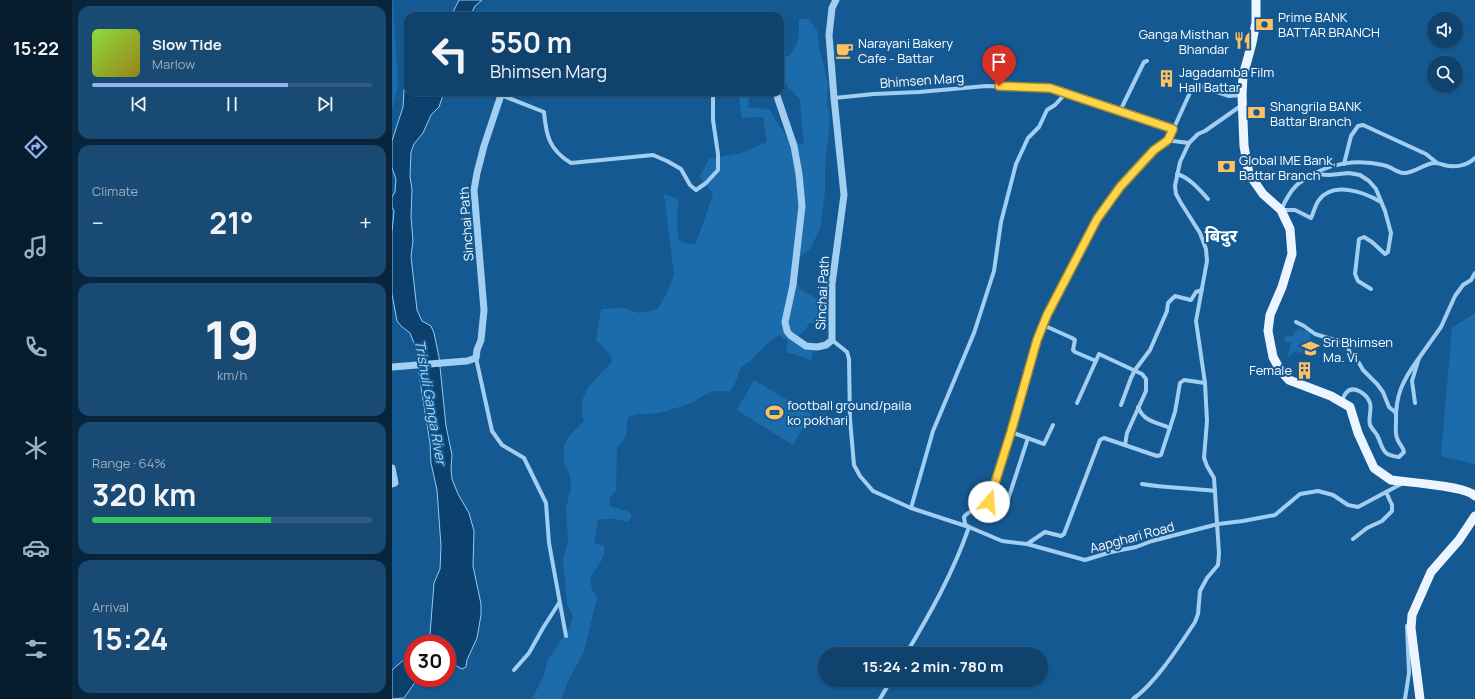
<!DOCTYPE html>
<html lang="en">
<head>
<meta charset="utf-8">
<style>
	:root { --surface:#0f436e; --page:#184a73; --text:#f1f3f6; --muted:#9bb0c2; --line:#2f5c81; --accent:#95b2f1 }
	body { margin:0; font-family:Manrope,"Noto Sans Devanagari",sans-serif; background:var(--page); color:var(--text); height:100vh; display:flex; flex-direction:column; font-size:15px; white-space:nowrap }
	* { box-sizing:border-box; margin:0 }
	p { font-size:13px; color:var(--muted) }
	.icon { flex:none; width:22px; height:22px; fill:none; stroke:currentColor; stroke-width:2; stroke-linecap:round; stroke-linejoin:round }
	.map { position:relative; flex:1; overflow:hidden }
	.panel { display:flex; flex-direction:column; gap:6px; padding:6px; background:#08253c; width:320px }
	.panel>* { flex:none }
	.banner { position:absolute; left:12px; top:12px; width:380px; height:84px; border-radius:12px; box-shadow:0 1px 3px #0004,0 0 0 1px var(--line); background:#0f436e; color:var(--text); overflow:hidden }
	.tools { position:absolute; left:1035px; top:12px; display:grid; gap:8px }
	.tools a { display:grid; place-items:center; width:36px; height:36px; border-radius:50%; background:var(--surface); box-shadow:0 1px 3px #0004,0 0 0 1px var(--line); font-size:20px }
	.speed { position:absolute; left:12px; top:635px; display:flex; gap:8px; font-size:20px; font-weight:700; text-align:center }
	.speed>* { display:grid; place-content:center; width:52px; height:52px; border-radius:50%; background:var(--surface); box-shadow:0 1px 3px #0004,0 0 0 1px var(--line); line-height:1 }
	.speed .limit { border:6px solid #d22; background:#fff; color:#111 }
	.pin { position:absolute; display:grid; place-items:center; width:34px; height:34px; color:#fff; margin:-41px -17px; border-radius:50% 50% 50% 0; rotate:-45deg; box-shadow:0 0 4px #0007 }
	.pin .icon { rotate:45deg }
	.me { position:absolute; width:44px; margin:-22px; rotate:18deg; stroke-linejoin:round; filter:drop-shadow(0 0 3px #0008) }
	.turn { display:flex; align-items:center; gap:14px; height:84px; padding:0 20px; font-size:18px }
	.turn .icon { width:52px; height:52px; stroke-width:2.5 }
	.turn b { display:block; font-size:28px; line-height:34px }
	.big { font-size:30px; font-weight:700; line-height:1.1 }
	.panel .tile { flex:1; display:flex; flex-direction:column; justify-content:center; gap:6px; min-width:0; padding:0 14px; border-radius:12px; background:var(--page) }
	.panel .dial { align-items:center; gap:0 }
	.dial b { font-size:52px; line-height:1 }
	.song { display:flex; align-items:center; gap:12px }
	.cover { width:48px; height:48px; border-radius:6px; background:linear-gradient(135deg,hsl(90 70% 55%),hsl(50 70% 35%)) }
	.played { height:4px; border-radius:2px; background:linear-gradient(90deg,var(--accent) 70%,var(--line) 70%) }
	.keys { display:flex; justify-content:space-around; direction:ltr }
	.heat { display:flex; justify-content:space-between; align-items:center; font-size:22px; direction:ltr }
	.charge { height:6px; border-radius:3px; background:linear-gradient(90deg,#34c759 64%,var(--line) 0) }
	.trip { position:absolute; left:426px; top:647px; width:230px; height:40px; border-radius:20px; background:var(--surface); box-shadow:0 1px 3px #0004,0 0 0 1px var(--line); font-weight:700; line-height:40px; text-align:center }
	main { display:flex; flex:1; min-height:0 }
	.tab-bar { display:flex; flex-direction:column; width:72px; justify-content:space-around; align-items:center; background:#061b2c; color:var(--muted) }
	.tab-bar .icon { width:28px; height:28px }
	.tab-bar .on { color:var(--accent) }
	.tab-bar b { font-size:18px; color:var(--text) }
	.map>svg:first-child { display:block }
	.green { fill:#1c6cac }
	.water { fill:#0c416e; stroke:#93cbf4 }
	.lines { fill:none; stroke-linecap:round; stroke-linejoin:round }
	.minor { stroke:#a1cef1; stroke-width:4 }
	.tertiary { stroke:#a1cef1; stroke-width:7 }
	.primary { stroke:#ecf5ff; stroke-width:9 }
	.route-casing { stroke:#a68a30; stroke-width:10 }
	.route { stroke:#ffd54a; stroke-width:7 }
	.labels { text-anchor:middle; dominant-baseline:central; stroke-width:4; stroke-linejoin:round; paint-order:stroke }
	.poi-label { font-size:13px; fill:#fff; stroke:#145992; text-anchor:start }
	.street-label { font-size:13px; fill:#fff; stroke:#145992 }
	.water-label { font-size:14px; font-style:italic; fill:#add8f8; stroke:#145992 }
	.district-label { font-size:17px; font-weight:bold; fill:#fff; stroke:#145992 }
</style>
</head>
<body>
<main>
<nav class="tab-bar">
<b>15:22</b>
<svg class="icon on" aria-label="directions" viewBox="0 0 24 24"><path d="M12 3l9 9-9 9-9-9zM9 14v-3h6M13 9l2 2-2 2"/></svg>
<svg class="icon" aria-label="music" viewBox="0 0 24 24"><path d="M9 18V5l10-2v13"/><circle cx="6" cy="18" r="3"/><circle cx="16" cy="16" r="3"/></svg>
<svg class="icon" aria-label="phone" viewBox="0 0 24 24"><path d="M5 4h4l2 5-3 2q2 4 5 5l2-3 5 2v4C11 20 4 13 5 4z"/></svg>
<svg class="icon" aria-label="climate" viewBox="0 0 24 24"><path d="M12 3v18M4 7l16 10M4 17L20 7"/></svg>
<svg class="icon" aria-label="car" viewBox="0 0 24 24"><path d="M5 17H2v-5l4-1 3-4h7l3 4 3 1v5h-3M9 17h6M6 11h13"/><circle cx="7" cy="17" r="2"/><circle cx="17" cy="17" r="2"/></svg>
<svg class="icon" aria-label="filters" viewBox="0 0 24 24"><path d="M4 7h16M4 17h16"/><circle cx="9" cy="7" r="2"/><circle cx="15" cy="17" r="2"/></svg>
</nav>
<section class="panel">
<div class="tile">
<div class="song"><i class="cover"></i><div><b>Slow Tide</b><p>Marlow</p></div></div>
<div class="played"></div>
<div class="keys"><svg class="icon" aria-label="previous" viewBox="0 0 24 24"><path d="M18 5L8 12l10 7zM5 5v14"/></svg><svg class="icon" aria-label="pause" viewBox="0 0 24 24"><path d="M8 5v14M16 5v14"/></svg><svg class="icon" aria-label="next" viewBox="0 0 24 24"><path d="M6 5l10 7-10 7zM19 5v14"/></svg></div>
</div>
<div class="tile"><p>Climate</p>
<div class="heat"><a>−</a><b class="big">21°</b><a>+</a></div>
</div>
<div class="tile dial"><b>19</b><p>km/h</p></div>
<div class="tile"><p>Range · 64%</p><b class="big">320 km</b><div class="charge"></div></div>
<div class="tile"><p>Arrival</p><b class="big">15:24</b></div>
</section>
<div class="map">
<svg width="1083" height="699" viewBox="0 0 1083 699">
	<rect width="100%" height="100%" fill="#145992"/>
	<!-- green -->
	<g class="green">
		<polygon points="0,0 2,0 1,2 6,85 0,110"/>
		<path d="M407,19h9l9,11 2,17 9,36 -1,19 3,17 -5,48v25l-5,37 -10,20 -13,10 -2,17 5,13 24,14 5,7 -2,9 -3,6 -15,-2 -3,6 -8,7 15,14 -2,10 -25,-8 2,-11 -9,-6 -10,7 -20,20 -8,5 -6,16 -6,9c-25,-4 -23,6 -43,13 -9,3 -18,5 -27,8 -11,2 -21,-1 -31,4 -3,17 3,15 -11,30l-1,44 -7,8 1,7 19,6 3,4 -4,6c-11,-4 -19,-4 -30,-2l-4,23 10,3c3,18 -16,24 -13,38 0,5 4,10 6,14l-13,53 -6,12 -9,16 -8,20h-29l11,-22 5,-17 22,-33 3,-10 -6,-14 -4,-43 5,-20 -2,-32 5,-20 -1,-13 -6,-12v-18l5,-9 15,-15c-9,-27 11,-41 28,-59l-1,-7 -15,-15 5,-31 22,-1 16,5 19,-4 9,-16 7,-18 -10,-81 14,5 -1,26 2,16 16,4 9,-24 9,-28 -14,-16 10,-18 32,-6 26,-11 -4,-25 -21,1 -3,-19 2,-7h9l-2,16h11l11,2 6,11 13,19 15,5 -4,-45 -20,-22v-24l8,3c12,-13 11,-21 11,-38z"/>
		<polygon points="1083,313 1083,464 1049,456 1060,328"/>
		<path d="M906,329h2l2,2 4,-1 1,2h3c3,5 -1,10 -5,13v9l-11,-3 -7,7 4,-14 -1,-2 -5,1v-7h7z"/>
		<polygon points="362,380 419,414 401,445 345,410"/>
	</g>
	<!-- water -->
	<g class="water">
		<polygon points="67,0 90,0 83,6 78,16 59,16"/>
		<polygon points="16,78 16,92 52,92 47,107 39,115 31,133 22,144 19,152 18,177 20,189 19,217 21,241 19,256 25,310 30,321 39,326 42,333 47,357 54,426 60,455 59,469 60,479 66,494 77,513 82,531 81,566 89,604 89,615 85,638 75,660 74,667 70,669 61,664 57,664 55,668 55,644 32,644 38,634 42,583 48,569 49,546 45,490 39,463 38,443 27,374 26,353 18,333 9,326 5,321 0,294 0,232 2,211 0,207 0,197 3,192 4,179 0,168 0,141 11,107 12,90"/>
		<polygon points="21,652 21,678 26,678 12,698 0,699 0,670"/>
	</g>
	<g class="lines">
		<!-- minor -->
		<g class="minor">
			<path d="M109,95l43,17c2,23 5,38 27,51l82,-8 14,6 14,8 9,16 6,5 10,-7 12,-13v-16l-5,-34v-28"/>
			<polyline points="442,98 482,94 527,92 594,86 658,88 781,129"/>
			<polyline points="728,111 752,62 755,61"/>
			<path d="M781,129l-5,10 -14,11 -34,37 -23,32 -50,96 -10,25 -26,92 -22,69c-7,10 -19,7 -25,16l1,7 4,3 33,14 25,3 58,16 26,-8 25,-5 16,-6 66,-17 25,-3 32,-6 25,-21 18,-3 15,4 15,10 10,2 45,-24"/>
			<polyline points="781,130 801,86 804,85 837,96 849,95"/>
			<polyline points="778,136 777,139 781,141 797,143"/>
			<polyline points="952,164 959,136 966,126 971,125 1034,154 1044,162"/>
			<path d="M785,174c13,4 22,15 31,25"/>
			<polyline points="921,174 937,175 957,173 968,175 977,181 984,189 993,211 999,233 996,252 993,254 980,242 972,237 967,239 963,274 966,281 979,289"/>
			<path d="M989,202c-17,-10 -48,-21 -62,-2 -4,5 -5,12 -8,18l-16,-8h-14c4,-8 7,-16 14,-23 3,-4 8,-6 12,-9 22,-15 50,-19 76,-13 7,1 13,7 20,8 11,1 21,-10 32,-10 3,0 6,1 9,2 10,3 23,1 31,-7"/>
			<polyline points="904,322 912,326 923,334 952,343 956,347 959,357 967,363 971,370 985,384 991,392 997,407 1003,412"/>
			<polyline points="651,325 680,338 683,340 681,350 683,352 704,361"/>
			<path d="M440,340l15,12 2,7 1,60 4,46 6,11 13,15 38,17 58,19c-16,46 -38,85 -63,127"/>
			<polyline points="84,358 100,431 110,445 132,458 154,503 157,543 174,636"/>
			<path d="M950,401c1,-2 2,-6 4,-8 7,-9 21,1 24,10 2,7 -2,15 0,22 2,4 5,7 7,10 7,14 4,20 22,22l5,-5c-1,-6 -6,-9 -7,-14 -2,-5 -1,-11 -1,-16 -1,-27 7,-42 23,-64"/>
			<polyline points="685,403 707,354 750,374 754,379 754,391 735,433 733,445"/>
			<polyline points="1023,403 1020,381 1027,358 1049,327 1063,296 1071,285 1079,280 1083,273"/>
			<polyline points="729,405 739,378 743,370 758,350 775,311 776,303 783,296 799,300 804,292 810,290"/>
			<path d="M746,407c6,15 18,15 32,21"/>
			<polyline points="619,432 652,444 661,425"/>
			<path d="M750,484c24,4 49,4 73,7"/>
			<polyline points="519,508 541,431 582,333 602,271 609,222 624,164 636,138 647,127 655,110 663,105 673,94"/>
			<polyline points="611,515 636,438"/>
			<polyline points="961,539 975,528 990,521 1000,511 1000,505 994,492"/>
			<polyline points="635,544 653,532 669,536 672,534 708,440 712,438 765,456 769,455 783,412 788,383 792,380 813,383"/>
			<polyline points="122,670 137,653 151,628 167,603"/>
			<polyline points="488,699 499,680"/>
			<path d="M741,699c23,-16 46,-53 62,-77l3,-8 2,-23 7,-13 11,-13 1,-12 -5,-75 -7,-12 -3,-8 3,-37 -2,-38 -9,-62 11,-60 -1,-12 -6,-16 -19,-30 -5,-9 -1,-8 5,-24 9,-19 9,-9 7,-3 37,-26"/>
			<polyline points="1013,699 1017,673 1015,626"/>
		</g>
		<!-- tertiary -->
		<g class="tertiary">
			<polyline points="382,92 385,96 402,146 407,174 410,206 401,285 393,322 395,331 398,335 414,346 425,347 434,345 440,340 440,284 452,195 442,98 437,35 440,8 444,0"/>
			<polyline points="0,367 75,361 84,358 85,350 89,340 92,310 82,190 85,173 92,146 110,92"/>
			<polyline points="0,468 3,483 0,484"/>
		</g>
		<!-- primary -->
		<g class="primary">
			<path d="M864,0v22l-4,21 -9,33 -1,19 2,51 5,28 14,20 18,16 9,19 2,25 -10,33 -12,28 -2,16 5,26 7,13 9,10 42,16 19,11 8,26 16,35 17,12c15,2 75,6 84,16"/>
			<polyline points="1028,699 1019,628 1020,615 1039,572 1067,540 1083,516"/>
		</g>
	</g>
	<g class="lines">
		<defs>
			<polyline id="route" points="597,502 619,432 645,340 655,315 705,219 728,187 762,150 776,140 781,129 658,88 607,86"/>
		</defs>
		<!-- route casing -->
		<use href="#route" class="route-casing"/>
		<!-- route -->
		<use href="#route" class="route"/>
	</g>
	<!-- icons -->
	<defs>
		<symbol id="bank-bare" viewBox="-9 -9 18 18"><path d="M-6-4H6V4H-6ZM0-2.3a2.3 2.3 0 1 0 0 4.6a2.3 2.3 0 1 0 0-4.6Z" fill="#ffc062" stroke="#145992" stroke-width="2.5" paint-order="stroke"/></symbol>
		<symbol id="restaurant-bare" viewBox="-9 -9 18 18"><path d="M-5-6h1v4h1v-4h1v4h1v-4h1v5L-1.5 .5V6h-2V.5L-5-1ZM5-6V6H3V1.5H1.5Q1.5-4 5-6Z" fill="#ffc062" stroke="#145992" stroke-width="2.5" paint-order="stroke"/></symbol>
		<symbol id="cafe-bare" viewBox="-9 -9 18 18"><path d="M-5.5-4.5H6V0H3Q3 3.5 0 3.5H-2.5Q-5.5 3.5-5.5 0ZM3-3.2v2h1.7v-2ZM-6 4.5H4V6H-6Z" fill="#ffc062" stroke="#145992" stroke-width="2.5" paint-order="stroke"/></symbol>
		<symbol id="building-bare" viewBox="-9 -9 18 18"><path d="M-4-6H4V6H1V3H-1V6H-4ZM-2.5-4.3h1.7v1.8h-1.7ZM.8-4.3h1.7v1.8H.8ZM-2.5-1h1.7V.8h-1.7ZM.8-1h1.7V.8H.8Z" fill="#ffc062" stroke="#145992" stroke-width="2.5" paint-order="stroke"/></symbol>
		<symbol id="school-bare" viewBox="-9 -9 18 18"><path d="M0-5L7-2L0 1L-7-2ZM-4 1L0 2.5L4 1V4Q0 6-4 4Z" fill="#ffc062" stroke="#145992" stroke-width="2.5" paint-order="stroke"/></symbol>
		<symbol id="stadium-bare" viewBox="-9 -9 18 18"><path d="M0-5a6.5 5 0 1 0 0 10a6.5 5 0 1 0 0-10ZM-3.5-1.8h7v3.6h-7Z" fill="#ffc062" stroke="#145992" stroke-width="2.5" paint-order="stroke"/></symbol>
	</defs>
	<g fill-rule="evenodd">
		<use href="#bank-bare" x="860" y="12" width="25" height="25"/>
		<use href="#restaurant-bare" x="838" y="28" width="25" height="25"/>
		<use href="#cafe-bare" x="440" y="38" width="25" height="25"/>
		<use href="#building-bare" x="762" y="66" width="25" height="25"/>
		<use href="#bank-bare" x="852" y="100" width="25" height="25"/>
		<use href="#bank-bare" x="822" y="154" width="25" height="25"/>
		<use href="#school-bare" x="906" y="336" width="25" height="25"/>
		<use href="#building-bare" x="900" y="358" width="25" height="25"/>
		<use href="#stadium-bare" x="370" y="400" width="25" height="25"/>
	</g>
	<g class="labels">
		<!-- poi labels -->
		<g class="poi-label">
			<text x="886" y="17">Prime BANK<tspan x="886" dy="15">BATTAR BRANCH</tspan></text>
			<text x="837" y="34" text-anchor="end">Ganga Misthan<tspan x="837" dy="15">Bhandar</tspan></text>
			<text x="466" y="43">Narayani Bakery<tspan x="466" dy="15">Cafe - Battar</tspan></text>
			<text x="787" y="72">Jagadamba Film<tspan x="787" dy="15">Hall Battar</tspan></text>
			<text x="878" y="106">Shangrila BANK<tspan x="878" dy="15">Battar Branch</tspan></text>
			<text x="847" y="160">Global IME Bank,<tspan x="847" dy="15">Battar Branch</tspan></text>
			<text x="931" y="342">Sri Bhimsen<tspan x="931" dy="15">Ma. Vi</tspan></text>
			<text x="900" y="370" text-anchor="end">Female</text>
			<text x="395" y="405">football ground/paila<tspan x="395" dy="15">ko pokhari</tspan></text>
		</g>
		<!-- street labels -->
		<g class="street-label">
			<text transform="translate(530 80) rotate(-4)">Bhimsen Marg</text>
			<text transform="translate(74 224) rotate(-94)">Sinchai Path</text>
			<text transform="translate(430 293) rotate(-87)">Sinchai Path</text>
			<text transform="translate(740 537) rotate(-15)">Aapghari Road</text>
		</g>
		<!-- water labels -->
		<g class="water-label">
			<text transform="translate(39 402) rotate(80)">Trishuli Ganga River</text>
		</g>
		<!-- district labels -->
		<g class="district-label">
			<text x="829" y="235">बिदुर</text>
		</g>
	</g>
</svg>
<div class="tools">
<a><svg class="icon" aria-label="sound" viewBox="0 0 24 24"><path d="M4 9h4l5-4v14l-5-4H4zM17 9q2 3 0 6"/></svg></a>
<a><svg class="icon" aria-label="search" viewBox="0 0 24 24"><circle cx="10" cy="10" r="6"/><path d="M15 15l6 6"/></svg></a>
</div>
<div class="speed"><div class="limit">30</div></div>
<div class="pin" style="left:607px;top:86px;background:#d93025"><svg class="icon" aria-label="arrive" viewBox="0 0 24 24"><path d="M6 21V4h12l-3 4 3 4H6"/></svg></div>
<svg class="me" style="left:597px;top:502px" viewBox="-20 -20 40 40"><circle r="19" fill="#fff"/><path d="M0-13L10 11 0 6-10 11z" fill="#ffd54a"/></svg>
<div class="trip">15:24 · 2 min · 780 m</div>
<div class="banner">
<div class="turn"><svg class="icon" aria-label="left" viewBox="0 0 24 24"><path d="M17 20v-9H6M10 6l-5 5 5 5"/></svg><div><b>550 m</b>Bhimsen Marg</div></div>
</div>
</div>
</main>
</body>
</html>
